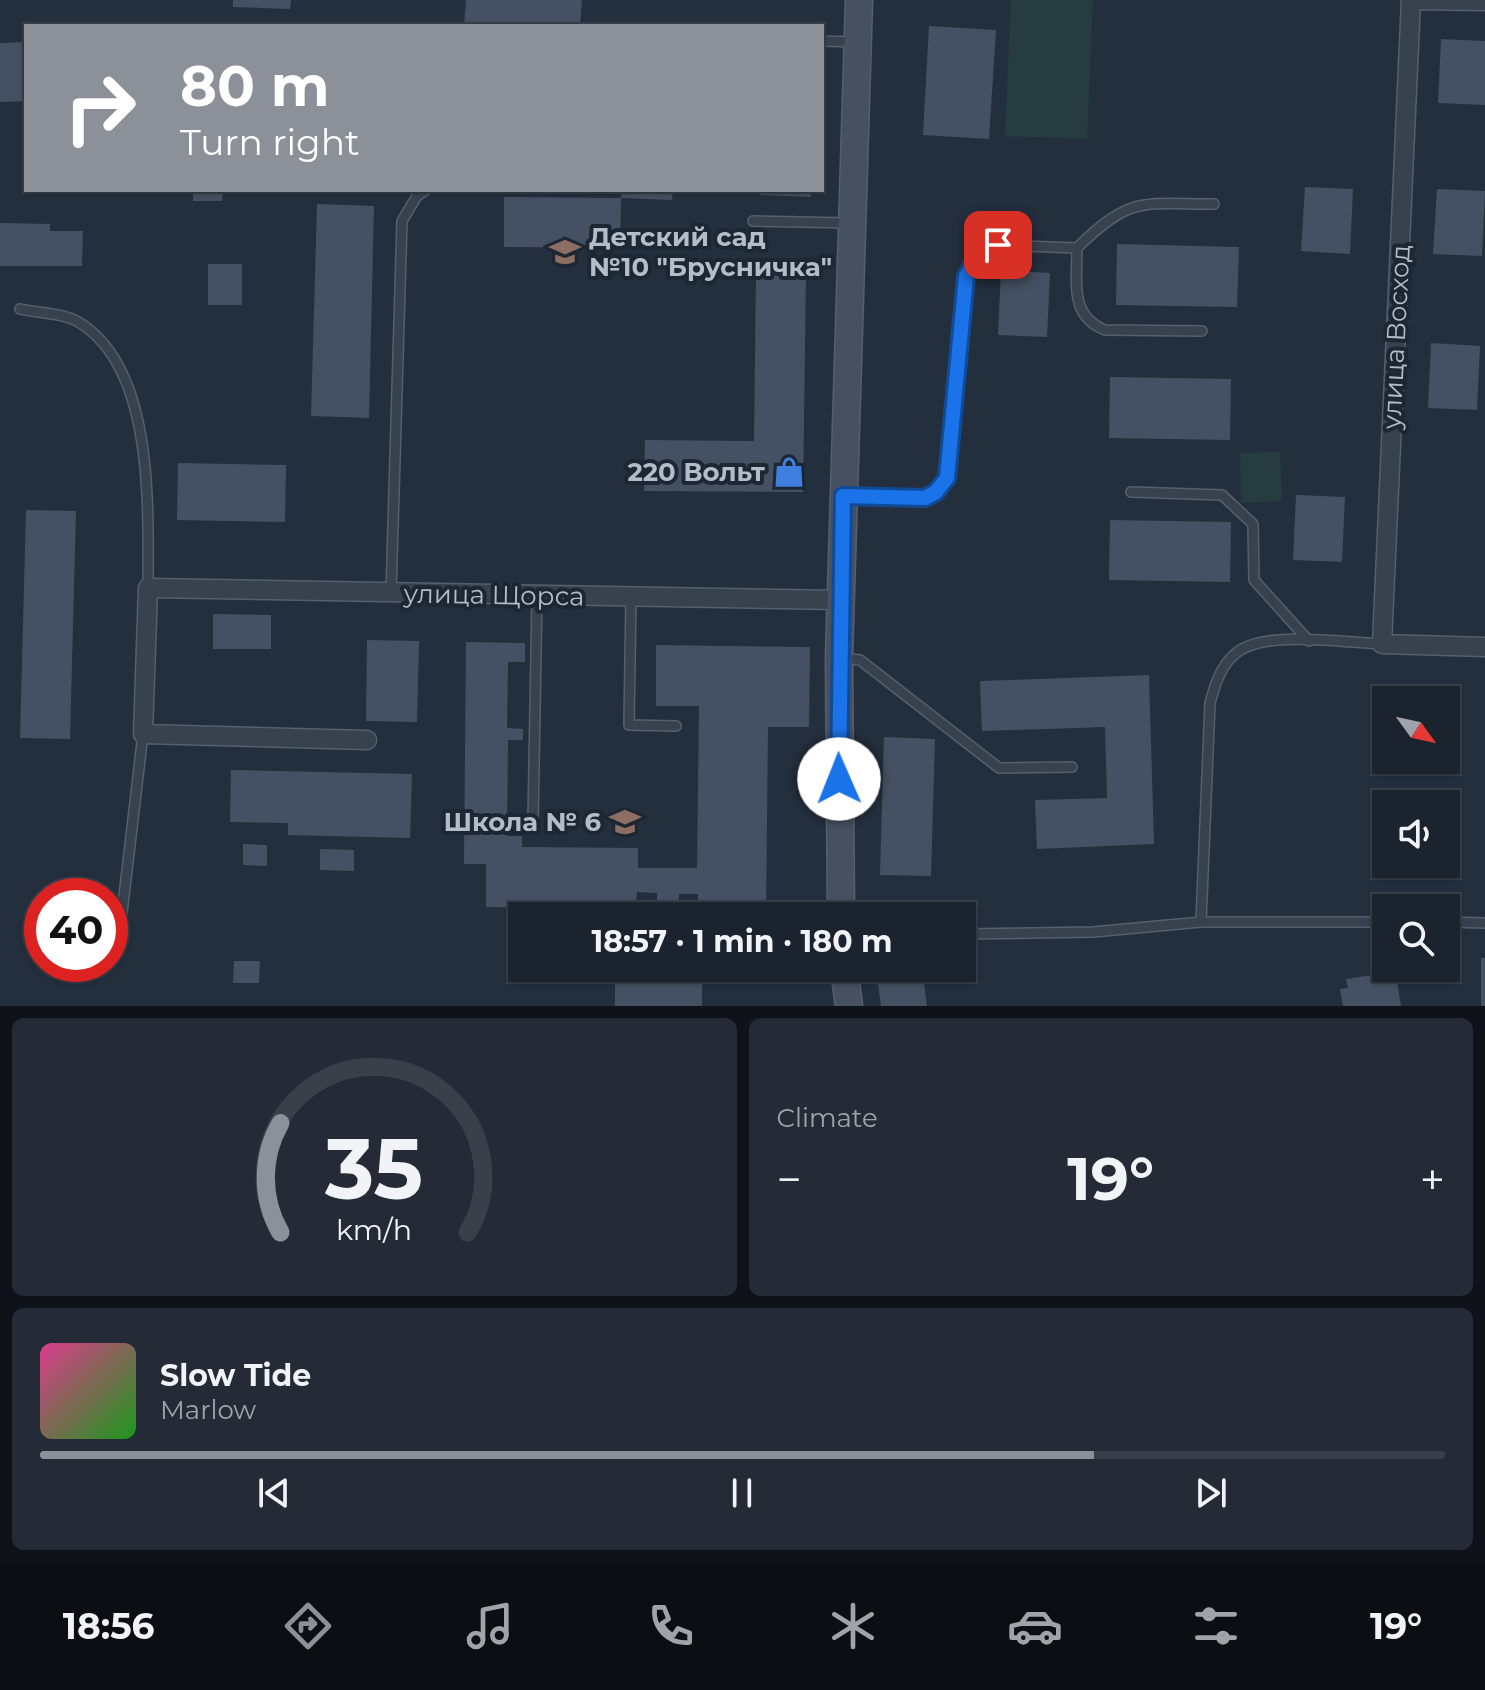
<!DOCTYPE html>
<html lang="en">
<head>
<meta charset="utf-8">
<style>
	:root { --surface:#1b232e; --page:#242b36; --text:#f1f3f6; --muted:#a0a4aa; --line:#39404a; --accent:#8c9099 }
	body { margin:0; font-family:Montserrat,sans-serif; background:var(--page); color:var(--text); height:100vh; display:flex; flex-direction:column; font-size:30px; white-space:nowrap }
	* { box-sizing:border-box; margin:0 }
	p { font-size:26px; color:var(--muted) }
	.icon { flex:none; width:44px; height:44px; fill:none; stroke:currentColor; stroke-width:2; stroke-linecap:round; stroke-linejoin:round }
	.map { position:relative; height:1006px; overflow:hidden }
	.drawer { display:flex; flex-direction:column; gap:12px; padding:12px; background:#0f1319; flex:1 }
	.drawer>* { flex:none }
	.top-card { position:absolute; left:24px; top:24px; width:800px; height:168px; border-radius:0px; box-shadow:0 2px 6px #0004,0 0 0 2px var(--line); background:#8c9099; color:#fff; overflow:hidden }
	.needle { width:52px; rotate:123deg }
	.controls { position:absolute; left:1372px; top:686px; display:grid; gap:16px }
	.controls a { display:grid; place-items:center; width:88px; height:88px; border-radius:0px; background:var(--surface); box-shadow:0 2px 6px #0004,0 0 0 2px var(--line); font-size:40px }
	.speed { position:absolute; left:24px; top:878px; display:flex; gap:16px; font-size:40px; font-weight:700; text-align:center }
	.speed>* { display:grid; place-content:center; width:104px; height:104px; border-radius:50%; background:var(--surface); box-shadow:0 2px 6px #0004,0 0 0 2px var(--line); line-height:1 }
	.speed .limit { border:12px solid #d22; background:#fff; color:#111 }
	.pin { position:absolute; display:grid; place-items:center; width:68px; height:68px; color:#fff; margin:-34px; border-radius:16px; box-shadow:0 4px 12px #0006 }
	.me { position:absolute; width:88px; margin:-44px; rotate:359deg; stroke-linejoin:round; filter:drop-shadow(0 0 6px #0008) }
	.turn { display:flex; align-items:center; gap:28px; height:168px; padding:0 24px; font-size:36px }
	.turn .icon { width:104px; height:104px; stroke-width:2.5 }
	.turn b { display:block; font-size:56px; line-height:68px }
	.big { font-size:60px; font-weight:700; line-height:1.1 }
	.drawer .card { flex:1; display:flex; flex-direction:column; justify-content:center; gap:12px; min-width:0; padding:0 28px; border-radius:12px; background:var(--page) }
	.drawer .dial { align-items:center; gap:0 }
	.dial svg { height:208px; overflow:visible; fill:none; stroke:var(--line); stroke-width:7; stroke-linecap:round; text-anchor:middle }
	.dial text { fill:var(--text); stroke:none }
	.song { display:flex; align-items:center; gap:24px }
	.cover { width:96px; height:96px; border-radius:12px; background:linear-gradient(135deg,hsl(330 70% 55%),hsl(120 70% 35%)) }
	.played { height:8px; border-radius:4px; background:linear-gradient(90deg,var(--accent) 75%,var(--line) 75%) }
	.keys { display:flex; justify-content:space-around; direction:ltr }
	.heat { display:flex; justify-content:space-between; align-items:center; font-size:44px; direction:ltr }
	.drawer .tiles { flex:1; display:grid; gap:12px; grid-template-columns:1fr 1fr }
	.card:last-child { grid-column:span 2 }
	.trip { position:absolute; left:508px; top:902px; width:468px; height:80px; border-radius:0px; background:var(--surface); box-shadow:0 2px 6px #0004,0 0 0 2px var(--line); font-weight:700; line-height:80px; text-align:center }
	.tabs { display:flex; height:128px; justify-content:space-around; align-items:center; background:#0b0e12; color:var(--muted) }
	.tabs .icon { width:56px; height:56px }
	.tabs .current { color:var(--accent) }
	.tabs b { font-size:36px; color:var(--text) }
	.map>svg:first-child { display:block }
	.green { fill:#263c3f }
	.building { fill:#455162 }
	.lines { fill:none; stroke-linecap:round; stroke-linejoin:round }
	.lane-casing { stroke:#565f6c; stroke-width:12 }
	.street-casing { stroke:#565f6c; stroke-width:21 }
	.secondary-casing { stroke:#565f6c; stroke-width:29 }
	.lane { stroke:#38414e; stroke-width:9 }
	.street { stroke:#38414e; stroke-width:18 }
	.secondary { stroke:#465061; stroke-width:26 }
	.route-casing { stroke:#114b97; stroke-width:20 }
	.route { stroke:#1a73e8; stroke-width:14 }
	.labels { text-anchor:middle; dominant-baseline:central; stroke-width:8; stroke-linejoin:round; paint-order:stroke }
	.poi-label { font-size:26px; font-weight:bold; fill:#b4bcc9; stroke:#1d2633; text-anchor:end }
	.street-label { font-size:26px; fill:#b4bcc9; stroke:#1d2633 }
</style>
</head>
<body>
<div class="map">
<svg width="1485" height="1006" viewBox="0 0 1485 1006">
	<rect width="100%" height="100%" fill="#242f3e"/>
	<!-- green -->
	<g class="green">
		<polygon points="1011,0 1093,0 1087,139 1005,136"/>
		<polygon points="1280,452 1282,501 1241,503 1240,453"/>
	</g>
	<!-- building -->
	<g class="building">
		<polygon points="233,0 291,0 290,9 233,7"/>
		<polygon points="466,0 582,0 580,26 464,25"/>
		<polygon points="412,22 441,24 440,26 412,26"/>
		<polygon points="929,26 996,30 989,139 923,135"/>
		<polygon points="1441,39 1485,41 1485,105 1438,103"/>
		<polygon points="26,42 26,101 0,102 0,43"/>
		<polygon points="1305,187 1353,189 1350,254 1301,251"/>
		<polygon points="1437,189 1485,191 1482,256 1433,254"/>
		<polygon points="193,190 223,190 222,201 193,201"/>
		<polygon points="621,190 673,190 672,200 621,198"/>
		<polygon points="760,190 811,190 811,197 760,195"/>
		<polygon points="504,197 621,198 620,248 504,247"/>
		<polygon points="317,204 374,206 369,418 311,416"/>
		<polygon points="0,223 50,224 50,231 83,231 82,266 0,266"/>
		<polygon points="1117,244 1239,247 1237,307 1116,305"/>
		<rect x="208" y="264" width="34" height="41"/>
		<polygon points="1001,270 1050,273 1047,337 998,335"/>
		<polygon points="756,273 806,273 803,492 644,491 645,440 754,441"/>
		<polygon points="1431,343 1480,346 1477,410 1428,408"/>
		<polygon points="1110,377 1231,379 1230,440 1109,438"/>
		<polygon points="178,463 286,465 285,522 177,520"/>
		<polygon points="1296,495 1345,497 1342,562 1293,560"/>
		<polygon points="26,510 76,511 70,739 20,738"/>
		<polygon points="1110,520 1231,522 1230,582 1109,580"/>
		<polygon points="213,614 271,615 271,649 213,649"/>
		<polygon points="367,640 419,641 417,722 366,721"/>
		<polygon points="466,642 525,643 525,662 508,662 507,728 523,729 523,740 508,740 507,836 522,836 522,847 638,848 638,868 697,868 699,706 656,706 656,645 810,647 809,727 768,727 766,916 698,916 698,894 679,894 678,916 657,916 657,893 637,892 636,909 486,907 486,864 464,864"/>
		<polygon points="1149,675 1154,844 1037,849 1035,800 1107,798 1105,727 982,731 980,681"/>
		<polygon points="884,737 935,739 931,876 880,875"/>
		<polygon points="231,770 412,774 410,838 288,835 288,823 230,822"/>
		<polygon points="243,844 267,845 267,866 243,865"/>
		<polygon points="320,849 354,850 354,871 320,870"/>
		<rect x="1481" y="958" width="4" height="48"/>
		<polygon points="234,961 260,961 259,983 233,983"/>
		<polygon points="656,968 678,968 678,980 702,980 702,1006 615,1006 615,981 656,982"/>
		<polygon points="876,968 922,968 927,1006 881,1006"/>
		<polygon points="1386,973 1388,981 1397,980 1401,1006 1343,1006 1340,989 1348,988 1346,979"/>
	</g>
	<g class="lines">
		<defs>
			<g id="lane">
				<polyline points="822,41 855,42"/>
				<polyline points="753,221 850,223"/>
				<path d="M1077,248c54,-53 65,-44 137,-44"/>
				<path d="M20,309c18,4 45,4 60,14 75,47 68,187 68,265"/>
				<polyline points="1131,492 1222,495 1253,524 1254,580 1309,641"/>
				<path d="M847,496l78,2 11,-6 11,-14 19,-202c8,-15 17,-24 32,-31l79,3c0,33 -8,68 28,82l97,1"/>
				<polyline points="391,594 402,221 417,196 426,190"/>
				<polyline points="631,596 629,725 676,726"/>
				<polyline points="842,658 860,660 999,768 1072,767"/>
				<polyline points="533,822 537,596"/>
				<polyline points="122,913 143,734"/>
				<polyline points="1201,922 1386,922"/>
				<polyline points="1446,922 1485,923"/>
				<path d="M962,934l131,-2 108,-10 9,-219c5,-18 10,-36 25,-49 28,-25 110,-11 147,-10"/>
			</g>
			<g id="street">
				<polyline points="1485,1 1411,0 1382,644 1485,647"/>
				<polyline points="367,740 143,734 148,588 840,600"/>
			</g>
			<g id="secondary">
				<polyline points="841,916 839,657 859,0"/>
				<polyline points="844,968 849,1006"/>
			</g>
		</defs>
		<!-- lane casing -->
		<use href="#lane" class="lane-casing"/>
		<!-- street casing -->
		<use href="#street" class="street-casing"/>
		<!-- secondary casing -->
		<use href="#secondary" class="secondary-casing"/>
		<!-- lane -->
		<use href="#lane" class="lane"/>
		<!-- street -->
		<use href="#street" class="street"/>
		<!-- secondary -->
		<use href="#secondary" class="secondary"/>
	</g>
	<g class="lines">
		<defs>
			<polyline id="route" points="839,779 843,496 925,498 936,492 947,478 966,276 974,262 998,245"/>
		</defs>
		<!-- route casing -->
		<use href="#route" class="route-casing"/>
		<!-- route -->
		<use href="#route" class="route"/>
	</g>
	<!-- icons -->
	<defs>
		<symbol id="school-bare" viewBox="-9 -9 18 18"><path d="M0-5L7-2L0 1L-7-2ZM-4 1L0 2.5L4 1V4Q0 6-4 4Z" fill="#8d6e63" stroke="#1d2633" stroke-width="2.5" paint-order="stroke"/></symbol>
		<symbol id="shop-bare" viewBox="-9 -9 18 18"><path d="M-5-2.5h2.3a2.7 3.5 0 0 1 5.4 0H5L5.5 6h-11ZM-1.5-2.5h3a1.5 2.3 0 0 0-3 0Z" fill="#3f7fe0" stroke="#1d2633" stroke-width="2.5" paint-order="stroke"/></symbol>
	</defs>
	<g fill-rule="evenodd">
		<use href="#school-bare" x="543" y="230" width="44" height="44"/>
		<use href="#shop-bare" x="767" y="450" width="44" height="44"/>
		<use href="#school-bare" x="603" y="800" width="44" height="44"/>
	</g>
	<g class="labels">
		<!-- poi labels -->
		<g class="poi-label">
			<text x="589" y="237" text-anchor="start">Детский сад<tspan x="589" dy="30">№10 "Брусничка"</tspan></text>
			<text x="765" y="472">220 Вольт</text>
			<text x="601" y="822">Школа № 6</text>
		</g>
		<!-- street labels -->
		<g class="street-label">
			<text transform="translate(1396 337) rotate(-87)">улица Восход</text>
			<text transform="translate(494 595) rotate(1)">улица Щорса</text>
		</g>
	</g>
</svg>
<div class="controls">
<a><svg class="needle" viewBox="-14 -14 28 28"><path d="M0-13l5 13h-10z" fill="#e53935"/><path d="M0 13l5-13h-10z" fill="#a0a4aa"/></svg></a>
<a><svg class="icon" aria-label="sound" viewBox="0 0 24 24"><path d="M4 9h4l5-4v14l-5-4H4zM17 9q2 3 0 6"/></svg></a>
<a><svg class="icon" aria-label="search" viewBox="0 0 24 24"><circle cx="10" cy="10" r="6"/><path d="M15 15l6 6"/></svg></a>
</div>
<div class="speed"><div class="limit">40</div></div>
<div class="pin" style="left:998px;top:245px;background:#d93025"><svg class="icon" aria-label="arrive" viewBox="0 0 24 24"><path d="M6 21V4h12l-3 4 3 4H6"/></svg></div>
<svg class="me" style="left:839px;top:779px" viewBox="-20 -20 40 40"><circle r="19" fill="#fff"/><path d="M0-13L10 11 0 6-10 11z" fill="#1a73e8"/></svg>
<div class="trip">18:57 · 1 min · 180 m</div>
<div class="top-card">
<div class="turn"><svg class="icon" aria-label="right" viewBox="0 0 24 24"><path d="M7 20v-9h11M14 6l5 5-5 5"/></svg><div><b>80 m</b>Turn right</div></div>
</div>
</div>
<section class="drawer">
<div class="tiles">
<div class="card dial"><svg viewBox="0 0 100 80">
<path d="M14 69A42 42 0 1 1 86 69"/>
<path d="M14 69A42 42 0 0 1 14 27" stroke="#8c9099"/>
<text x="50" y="56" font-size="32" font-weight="700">35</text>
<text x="50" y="72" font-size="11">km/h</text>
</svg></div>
<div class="card"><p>Climate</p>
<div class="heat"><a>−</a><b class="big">19°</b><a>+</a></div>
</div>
<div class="card">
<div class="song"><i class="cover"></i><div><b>Slow Tide</b><p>Marlow</p></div></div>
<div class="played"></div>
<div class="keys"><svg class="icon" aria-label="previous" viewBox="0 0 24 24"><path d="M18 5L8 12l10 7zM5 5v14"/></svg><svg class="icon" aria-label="pause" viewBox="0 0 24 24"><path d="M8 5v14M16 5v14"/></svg><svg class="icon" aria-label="next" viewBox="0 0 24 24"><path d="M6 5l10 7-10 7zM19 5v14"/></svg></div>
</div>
</div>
</section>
<nav class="tabs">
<b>18:56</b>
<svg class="icon current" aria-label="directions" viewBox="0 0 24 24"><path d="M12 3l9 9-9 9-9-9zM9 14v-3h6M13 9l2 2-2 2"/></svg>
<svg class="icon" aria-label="music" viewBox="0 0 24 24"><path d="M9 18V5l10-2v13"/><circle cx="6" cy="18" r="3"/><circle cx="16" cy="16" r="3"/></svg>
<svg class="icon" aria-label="phone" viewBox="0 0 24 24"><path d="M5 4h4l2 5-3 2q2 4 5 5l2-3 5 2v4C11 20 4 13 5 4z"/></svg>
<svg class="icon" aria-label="climate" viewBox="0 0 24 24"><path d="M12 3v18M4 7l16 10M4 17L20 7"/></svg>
<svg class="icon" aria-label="car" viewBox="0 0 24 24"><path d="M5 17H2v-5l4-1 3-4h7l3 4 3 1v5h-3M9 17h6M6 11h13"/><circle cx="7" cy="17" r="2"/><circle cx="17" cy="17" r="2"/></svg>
<svg class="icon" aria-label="filters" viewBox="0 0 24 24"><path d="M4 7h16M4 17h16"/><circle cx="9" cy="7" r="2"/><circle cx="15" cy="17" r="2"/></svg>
<b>19°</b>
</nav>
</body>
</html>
